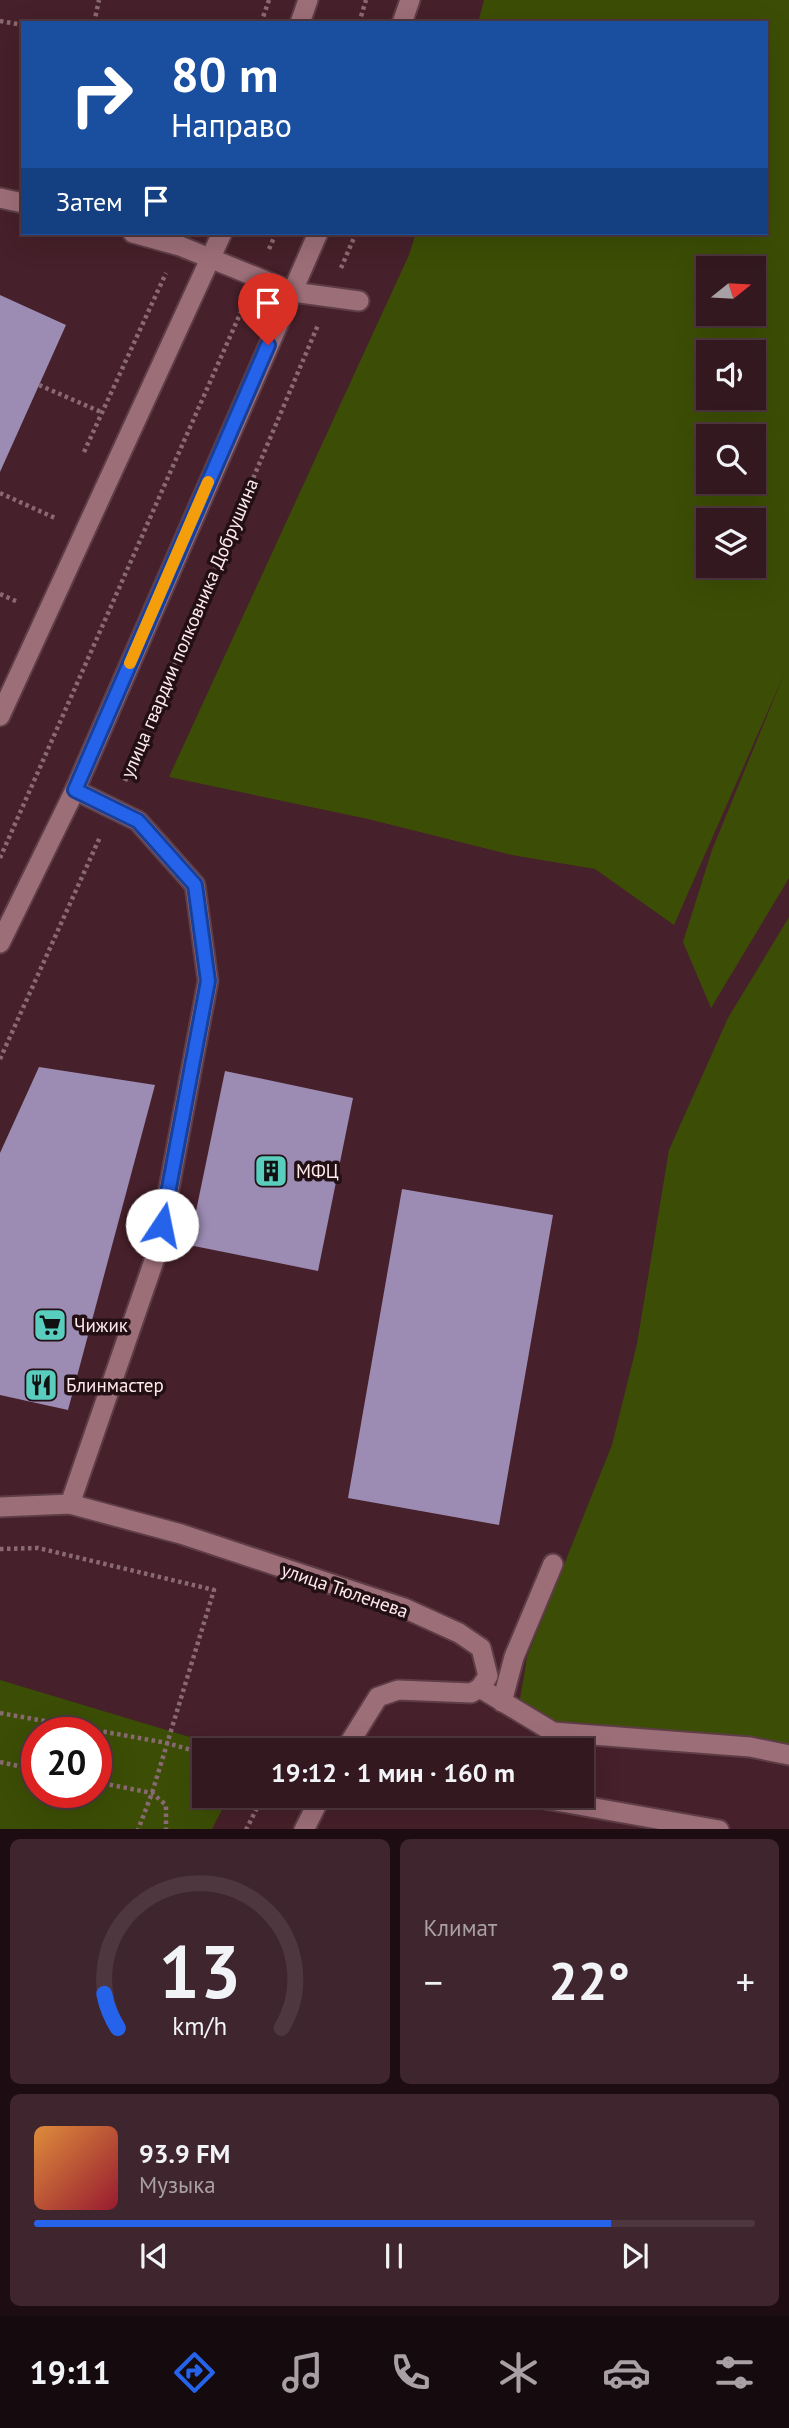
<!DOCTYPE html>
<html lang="ru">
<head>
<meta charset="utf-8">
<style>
	:root { --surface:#341820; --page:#3f252d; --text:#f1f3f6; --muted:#a9a0a5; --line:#4e373e; --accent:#2563eb }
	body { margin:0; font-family:"PT Sans",sans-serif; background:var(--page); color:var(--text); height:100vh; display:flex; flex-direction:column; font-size:26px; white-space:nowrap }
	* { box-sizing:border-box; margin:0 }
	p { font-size:23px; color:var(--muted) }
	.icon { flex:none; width:38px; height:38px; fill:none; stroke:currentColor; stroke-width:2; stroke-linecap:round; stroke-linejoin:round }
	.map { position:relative; height:1829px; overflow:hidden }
	.sheet { display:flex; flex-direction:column; gap:10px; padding:10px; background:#1d0d12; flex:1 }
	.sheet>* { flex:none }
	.banner { position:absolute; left:21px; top:21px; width:747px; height:214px; border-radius:0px; box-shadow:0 7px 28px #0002,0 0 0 2px var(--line); background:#1a4fa0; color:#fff; overflow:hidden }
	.needle { width:46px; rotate:72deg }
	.controls { position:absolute; left:696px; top:256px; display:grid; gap:14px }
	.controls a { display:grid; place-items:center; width:70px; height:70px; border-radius:0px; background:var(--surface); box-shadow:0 7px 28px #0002,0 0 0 2px var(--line); font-size:35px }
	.speed { position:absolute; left:21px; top:1717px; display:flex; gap:14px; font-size:35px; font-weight:700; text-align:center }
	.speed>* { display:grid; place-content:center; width:91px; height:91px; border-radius:50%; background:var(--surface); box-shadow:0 7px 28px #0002,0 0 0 2px var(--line); line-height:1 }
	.speed .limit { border:10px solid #d22; background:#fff; color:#111 }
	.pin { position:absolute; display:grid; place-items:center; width:60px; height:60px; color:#fff; margin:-72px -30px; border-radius:50% 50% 50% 0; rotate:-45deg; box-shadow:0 0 7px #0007 }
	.pin .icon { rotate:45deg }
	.me { position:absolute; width:77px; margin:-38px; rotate:11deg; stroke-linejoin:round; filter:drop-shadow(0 0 5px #0008) }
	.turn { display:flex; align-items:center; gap:24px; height:147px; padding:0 35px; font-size:32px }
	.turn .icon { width:91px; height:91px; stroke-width:2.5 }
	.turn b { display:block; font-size:49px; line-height:60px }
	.then { display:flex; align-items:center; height:66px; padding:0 35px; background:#0003; gap:14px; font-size:26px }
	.big { font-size:52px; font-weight:700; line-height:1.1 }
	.sheet .tile { flex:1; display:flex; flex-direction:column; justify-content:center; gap:10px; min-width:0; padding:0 24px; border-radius:10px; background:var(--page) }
	.sheet .dial { align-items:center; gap:0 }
	.dial svg { height:182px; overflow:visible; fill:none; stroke:var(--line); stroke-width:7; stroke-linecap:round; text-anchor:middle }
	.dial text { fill:var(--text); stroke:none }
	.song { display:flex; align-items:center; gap:21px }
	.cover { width:84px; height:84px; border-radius:10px; background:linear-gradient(135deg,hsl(30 70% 55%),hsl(350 70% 35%)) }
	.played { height:7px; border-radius:4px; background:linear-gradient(90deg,var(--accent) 80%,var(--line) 80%) }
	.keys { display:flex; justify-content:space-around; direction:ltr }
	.heat { display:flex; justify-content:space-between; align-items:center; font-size:38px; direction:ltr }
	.sheet .tiles { flex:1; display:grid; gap:10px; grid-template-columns:1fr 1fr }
	.tile:last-child { grid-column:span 2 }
	.trip { position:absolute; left:192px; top:1738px; width:402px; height:70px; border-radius:0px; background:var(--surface); box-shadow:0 7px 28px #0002,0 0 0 2px var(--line); font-weight:700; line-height:70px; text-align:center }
	.tab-bar { display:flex; height:112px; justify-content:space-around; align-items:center; background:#150a0d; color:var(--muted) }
	.tab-bar .icon { width:49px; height:49px }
	.tab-bar .on { color:var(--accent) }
	.tab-bar b { font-size:32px; color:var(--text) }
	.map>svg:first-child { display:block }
	.green { fill:#3c4e05; fill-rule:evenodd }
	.building { fill:#9c8bb3 }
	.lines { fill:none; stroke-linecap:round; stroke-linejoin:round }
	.service-casing { stroke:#5e3d47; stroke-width:23 }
	.minor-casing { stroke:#5e3d47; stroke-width:23 }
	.path { stroke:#8a6a72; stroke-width:4.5; stroke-dasharray:3.5 3.5; stroke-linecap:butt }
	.service { stroke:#9c6e78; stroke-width:19 }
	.minor { stroke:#9c6e78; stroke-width:19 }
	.route-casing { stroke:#184099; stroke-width:18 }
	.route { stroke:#2563eb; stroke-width:12 }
	.slow { stroke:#f59e0b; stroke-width:12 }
	.labels { text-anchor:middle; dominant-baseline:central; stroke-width:7; stroke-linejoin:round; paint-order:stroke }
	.street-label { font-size:19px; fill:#fee9ed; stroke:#221014 }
	.poi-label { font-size:19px; fill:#fee9ed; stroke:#221014; text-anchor:start }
</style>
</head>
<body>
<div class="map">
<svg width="789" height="1830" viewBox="0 0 789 1830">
	<rect width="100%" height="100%" fill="#46202a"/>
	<!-- green -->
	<g class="green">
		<path d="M484,0h305v878l-78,130 -28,-66 29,-92 73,-178 -111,253 -79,-56 -83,-14 -144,-36 -199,-42 240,-522 7,-22h350v-210h-288zM709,268h45v45h-45zM709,352h45v45h-45zM709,436h45v45h-45zM709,520h45v45h-45z"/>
		<polygon points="789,917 789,1746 537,1728 517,1717 527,1657 612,1445 637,1344 669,1150 728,1018"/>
		<path d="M0,1680l233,70h-28v46h24l-17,33h-212zM37,1732h59v60h-59z"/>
	</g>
	<!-- building -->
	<g class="building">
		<polygon points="0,295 66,325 0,472"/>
		<polygon points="39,1067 155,1085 68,1410 0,1395 0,1153"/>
		<polygon points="225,1071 353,1098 318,1271 189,1245"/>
		<polygon points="402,1189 553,1215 499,1525 348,1498"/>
	</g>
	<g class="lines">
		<defs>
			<g id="service">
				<polyline points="0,198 23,203"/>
				<polyline points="133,233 180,246 293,292 359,301"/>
				<polyline points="70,1504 157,1252 208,981 195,885 138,821 75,790"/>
				<polyline points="480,1688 553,1732 750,1747 789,1755"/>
				<polyline points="502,1702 514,1657 553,1564"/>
				<polyline points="528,1796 719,1830"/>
			</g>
			<g id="minor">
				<polyline points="300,23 308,0"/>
				<polyline points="402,23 410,0"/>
				<polyline points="0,716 222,233"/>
				<polyline points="0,943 75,790 318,233"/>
				<polyline points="0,1507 70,1504 181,1534 404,1608 459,1633 481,1648 488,1676 480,1688 471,1693 398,1690 378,1697 345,1750"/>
				<polyline points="304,1830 321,1796"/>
			</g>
		</defs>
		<!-- service casing -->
		<use href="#service" class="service-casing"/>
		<!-- minor casing -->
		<use href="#minor" class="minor-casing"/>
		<!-- path -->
		<g class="path">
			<polyline points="0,21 23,25"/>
			<polyline points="94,23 99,0"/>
			<polyline points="261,23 269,0"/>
			<polyline points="359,23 366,0"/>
			<polyline points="269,249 276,233"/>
			<polyline points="341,268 356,233"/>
			<polyline points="39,385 101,412"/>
			<polyline points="84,452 166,273"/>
			<polyline points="0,493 55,518"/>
			<polyline points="0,594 18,602"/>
			<polyline points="125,781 318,325"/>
			<polyline points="0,858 244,305"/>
			<polyline points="0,1059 100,837"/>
			<polyline points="0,1549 38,1548 214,1590 152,1793 138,1830"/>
			<polyline points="0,1713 167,1743 205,1754"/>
			<polyline points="0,1762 37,1770"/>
			<polyline points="96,1782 152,1793 166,1805 166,1830"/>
			<polyline points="246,1830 263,1796"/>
		</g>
		<!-- service -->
		<use href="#service" class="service"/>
		<!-- minor -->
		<use href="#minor" class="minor"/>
	</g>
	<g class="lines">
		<defs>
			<polyline id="route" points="162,1225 208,981 195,885 138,821 75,790 268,345"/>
		</defs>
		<!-- route casing -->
		<use href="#route" class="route-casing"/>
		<!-- route -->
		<use href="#route" class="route"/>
		<!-- slow -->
		<polyline class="slow" points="130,663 208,482"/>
	</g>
	<!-- icons -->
	<defs>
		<symbol id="building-square" viewBox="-11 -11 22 22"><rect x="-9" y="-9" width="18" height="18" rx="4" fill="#59cebf" stroke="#221014"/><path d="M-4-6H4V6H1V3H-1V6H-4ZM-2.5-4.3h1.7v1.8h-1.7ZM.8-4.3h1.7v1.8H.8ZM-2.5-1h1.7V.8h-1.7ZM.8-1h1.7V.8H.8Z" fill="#111"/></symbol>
		<symbol id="supermarket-square" viewBox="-11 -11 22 22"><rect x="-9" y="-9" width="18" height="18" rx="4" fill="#59cebf" stroke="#221014"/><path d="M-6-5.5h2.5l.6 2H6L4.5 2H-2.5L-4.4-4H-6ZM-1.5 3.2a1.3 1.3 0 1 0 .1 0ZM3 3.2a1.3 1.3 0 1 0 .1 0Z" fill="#111"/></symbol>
		<symbol id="restaurant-square" viewBox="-11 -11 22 22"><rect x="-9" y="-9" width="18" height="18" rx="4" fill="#59cebf" stroke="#221014"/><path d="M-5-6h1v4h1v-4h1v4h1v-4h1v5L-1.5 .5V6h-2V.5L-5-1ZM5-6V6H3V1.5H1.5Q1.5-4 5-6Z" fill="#111"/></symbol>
	</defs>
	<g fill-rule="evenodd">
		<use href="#building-square" x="252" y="1152" width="38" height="38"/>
		<use href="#supermarket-square" x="31" y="1306" width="38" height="38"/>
		<use href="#restaurant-square" x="22" y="1366" width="38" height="38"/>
	</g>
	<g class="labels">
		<!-- street labels -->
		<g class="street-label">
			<text transform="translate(189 628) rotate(-67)">улица гвардии полковника Добрушина</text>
			<text transform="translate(345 1590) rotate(19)">улица Тюленева</text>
		</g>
		<!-- poi labels -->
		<g class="poi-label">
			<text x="296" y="1171">МФЦ</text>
			<text x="74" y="1325">Чижик</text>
			<text x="66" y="1385">Блинмастер</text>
		</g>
	</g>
</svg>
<div class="controls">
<a><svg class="needle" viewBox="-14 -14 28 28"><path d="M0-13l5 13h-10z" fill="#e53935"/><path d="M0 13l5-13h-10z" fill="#a9a0a5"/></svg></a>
<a><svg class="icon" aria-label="sound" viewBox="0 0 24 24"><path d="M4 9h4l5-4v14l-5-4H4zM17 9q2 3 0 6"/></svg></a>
<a><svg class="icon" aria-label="search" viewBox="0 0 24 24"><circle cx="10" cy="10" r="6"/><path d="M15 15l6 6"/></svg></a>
<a><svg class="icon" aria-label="layers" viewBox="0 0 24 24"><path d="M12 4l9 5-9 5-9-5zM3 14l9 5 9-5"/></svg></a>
</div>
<div class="speed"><div class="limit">20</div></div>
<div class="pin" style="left:268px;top:345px;background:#d93025"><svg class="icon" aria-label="arrive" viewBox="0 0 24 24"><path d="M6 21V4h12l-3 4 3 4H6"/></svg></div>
<svg class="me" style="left:162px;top:1225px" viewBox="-20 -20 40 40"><circle r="19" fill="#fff"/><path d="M0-13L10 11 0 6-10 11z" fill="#2563eb"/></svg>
<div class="trip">19:12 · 1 мин · 160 m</div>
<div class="banner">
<div class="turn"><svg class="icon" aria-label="right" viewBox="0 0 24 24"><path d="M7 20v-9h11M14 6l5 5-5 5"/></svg><div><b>80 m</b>Направо</div></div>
<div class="then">Затем<svg class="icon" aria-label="arrive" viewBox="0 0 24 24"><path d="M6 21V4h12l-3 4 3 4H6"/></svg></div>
</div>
</div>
<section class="sheet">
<div class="tiles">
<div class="tile dial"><svg viewBox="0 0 100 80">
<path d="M14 69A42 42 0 1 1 86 69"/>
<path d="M14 69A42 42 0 0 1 8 54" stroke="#2563eb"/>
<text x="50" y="56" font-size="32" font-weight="700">13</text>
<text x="50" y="72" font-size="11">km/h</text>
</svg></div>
<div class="tile"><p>Климат</p>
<div class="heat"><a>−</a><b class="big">22°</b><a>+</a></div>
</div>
<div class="tile">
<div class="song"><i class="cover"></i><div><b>93.9 FM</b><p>Музыка</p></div></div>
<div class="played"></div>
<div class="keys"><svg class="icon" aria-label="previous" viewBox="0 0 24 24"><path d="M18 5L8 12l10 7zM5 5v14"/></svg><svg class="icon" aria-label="pause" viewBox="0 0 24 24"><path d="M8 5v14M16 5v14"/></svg><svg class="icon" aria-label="next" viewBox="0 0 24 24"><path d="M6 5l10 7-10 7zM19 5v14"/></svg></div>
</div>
</div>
</section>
<nav class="tab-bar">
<b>19:11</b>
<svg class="icon on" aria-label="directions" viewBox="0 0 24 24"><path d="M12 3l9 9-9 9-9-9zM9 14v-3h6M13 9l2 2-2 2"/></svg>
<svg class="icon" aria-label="music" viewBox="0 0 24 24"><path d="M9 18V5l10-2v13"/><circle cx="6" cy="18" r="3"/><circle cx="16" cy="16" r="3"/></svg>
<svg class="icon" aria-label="phone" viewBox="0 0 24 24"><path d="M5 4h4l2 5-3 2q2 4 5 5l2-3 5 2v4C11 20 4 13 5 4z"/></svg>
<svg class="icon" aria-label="climate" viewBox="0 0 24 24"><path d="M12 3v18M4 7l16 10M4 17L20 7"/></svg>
<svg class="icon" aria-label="car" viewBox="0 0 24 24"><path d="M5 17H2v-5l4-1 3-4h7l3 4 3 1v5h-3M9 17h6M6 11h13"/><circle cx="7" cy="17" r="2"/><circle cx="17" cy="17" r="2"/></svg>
<svg class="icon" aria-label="filters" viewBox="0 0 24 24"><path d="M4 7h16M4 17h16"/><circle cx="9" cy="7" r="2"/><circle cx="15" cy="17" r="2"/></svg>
</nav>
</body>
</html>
